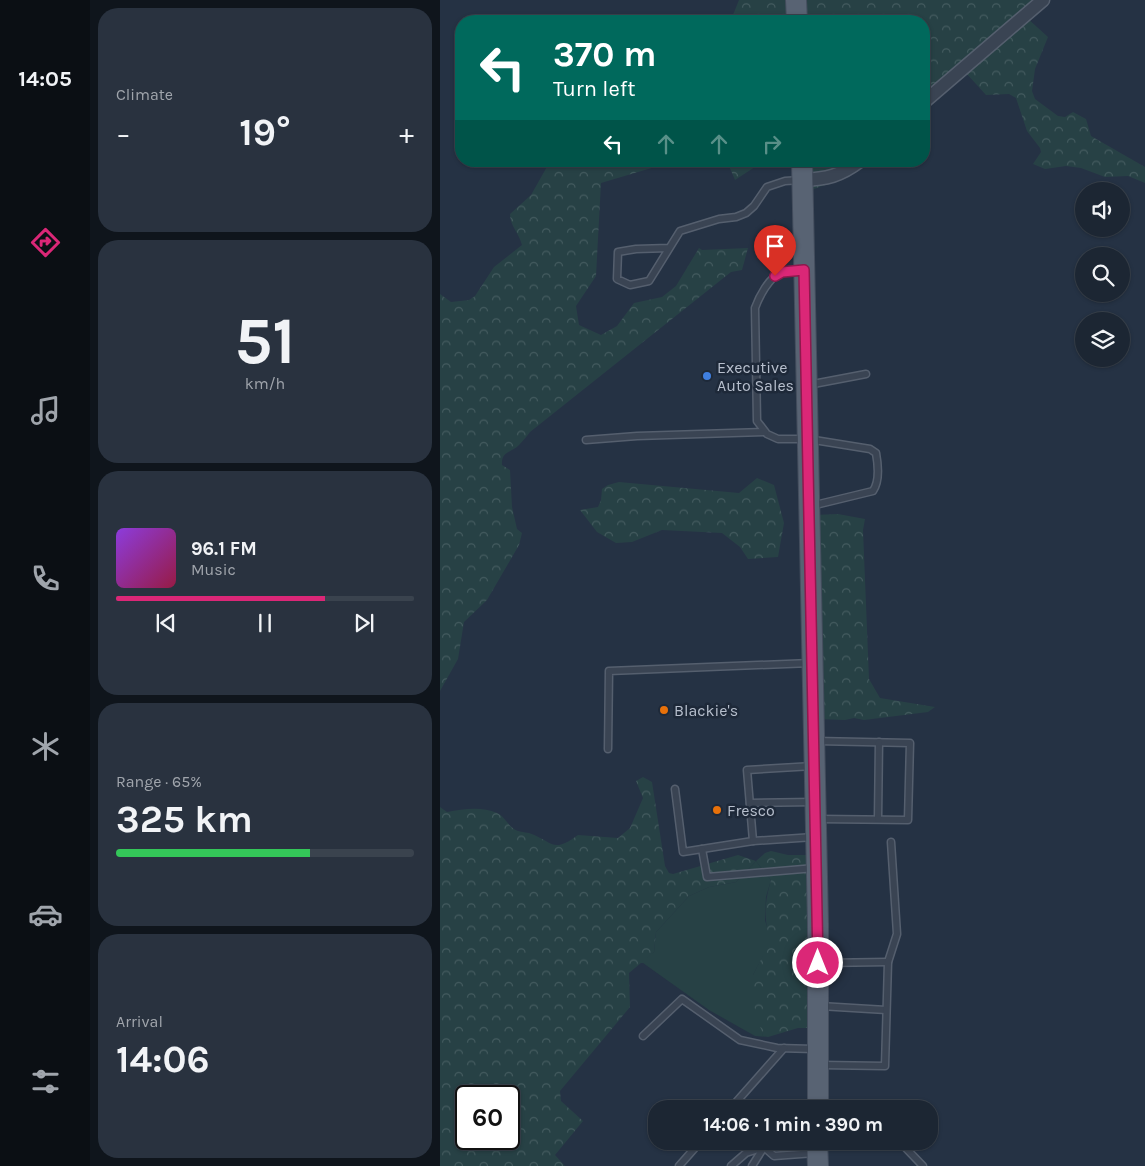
<!DOCTYPE html>
<html lang="en">
<head>
<meta charset="utf-8">
<style>
	:root { --surface:#1c2633; --page:#29323f; --text:#f1f3f6; --muted:#a0a5ac; --line:#3a434e; --accent:#db2777 }
	body { margin:0; font-family:Karla,sans-serif; background:var(--page); color:var(--text); height:100vh; display:flex; flex-direction:column; font-size:19px; white-space:nowrap }
	* { box-sizing:border-box; margin:0 }
	p { font-size:16px; color:var(--muted) }
	.icon { flex:none; width:28px; height:28px; fill:none; stroke:currentColor; stroke-width:2; stroke-linecap:round; stroke-linejoin:round }
	.map { position:relative; flex:1; overflow:hidden }
	.sheet { display:flex; flex-direction:column; gap:8px; padding:8px; background:#0f151c; width:350px }
	.sheet>* { flex:none }
	.guide { position:absolute; left:15px; top:15px; width:475px; height:152px; border-radius:20px; box-shadow:0 1px 4px #0004,0 0 0 1px var(--line); background:#00695c; color:#fff; overflow:hidden }
	.controls { position:absolute; left:635px; top:182px; display:grid; gap:10px }
	.controls a { display:grid; place-items:center; width:55px; height:55px; border-radius:50%; background:var(--surface); box-shadow:0 1px 4px #0004,0 0 0 1px var(--line); font-size:25px }
	.speed { position:absolute; left:15px; top:1085px; display:flex; gap:10px; font-size:25px; font-weight:700; text-align:center }
	.speed>* { display:grid; place-content:center; width:65px; height:65px; border-radius:50%; background:var(--surface); box-shadow:0 1px 4px #0004,0 0 0 1px var(--line); line-height:1 }
	.speed .limit { border:2px solid #111; border-radius:8px; background:#fff; color:#111 }
	.pin { position:absolute; display:grid; place-items:center; width:42px; height:42px; color:#fff; margin:-51px -21px; border-radius:50% 50% 50% 0; rotate:-45deg; box-shadow:0 0 5px #0007 }
	.pin .icon { rotate:45deg }
	.me { position:absolute; width:55px; margin:-28px; rotate:0deg; stroke-linejoin:round; filter:drop-shadow(0 0 4px #0008) }
	.turn { display:flex; align-items:center; gap:18px; height:105px; padding:0 15px; font-size:22px }
	.turn .icon { width:65px; height:65px; stroke-width:2.5 }
	.turn b { display:block; font-size:35px; line-height:42px }
	.lanes { display:flex; align-items:center; height:48px; padding:0 15px; background:#0003; justify-content:center; gap:25px; direction:ltr }
	.lanes .off { opacity:.35 }
	.big { font-size:38px; font-weight:700; line-height:1.1 }
	.sheet .tile { flex:1; display:flex; flex-direction:column; justify-content:center; gap:8px; min-width:0; padding:0 18px; border-radius:20px; background:var(--page) }
	.sheet .dial { align-items:center; gap:0 }
	.dial b { font-size:65px; line-height:1 }
	.song { display:flex; align-items:center; gap:15px }
	.cover { width:60px; height:60px; border-radius:8px; background:linear-gradient(135deg,hsl(270 70% 55%),hsl(340 70% 35%)) }
	.played { height:5px; border-radius:2px; background:linear-gradient(90deg,var(--accent) 70%,var(--line) 70%) }
	.keys { display:flex; justify-content:space-around; direction:ltr }
	.heat { display:flex; justify-content:space-between; align-items:center; font-size:28px; direction:ltr }
	.charge { height:8px; border-radius:4px; background:linear-gradient(90deg,#34c759 65%,var(--line) 0) }
	.trip { position:absolute; left:208px; top:1100px; width:290px; height:50px; border-radius:20px; background:var(--surface); box-shadow:0 1px 4px #0004,0 0 0 1px var(--line); font-weight:700; line-height:50px; text-align:center }
	main { display:flex; flex:1; min-height:0 }
	.menu { display:flex; flex-direction:column; width:90px; justify-content:space-around; align-items:center; background:#0b0f14; color:var(--muted) }
	.menu .icon { width:35px; height:35px }
	.menu .selected { color:var(--accent) }
	.menu b { font-size:22px; color:var(--text) }
	.map>svg:first-child { display:block }
	.grass { fill:#274145 }
	.forest { fill:url(#forest-crowns); fill-rule:evenodd }
	.lines { fill:none; stroke-linecap:round; stroke-linejoin:round }
	.service-casing { stroke:#555f6e; stroke-width:9 }
	.minor-casing { stroke:#555f6e; stroke-width:15 }
	.primary-casing { stroke:#434d5d; stroke-width:22 }
	.service { stroke:#3a4453; stroke-width:6 }
	.minor { stroke:#3a4453; stroke-width:12 }
	.primary { stroke:#586373; stroke-width:20 }
	.route-casing { stroke:#8e194d; stroke-width:12 }
	.route { stroke:#db2777; stroke-width:9 }
	.shop-dot { fill:#3f7fe0; stroke:#1e2939; stroke-width:2 }
	.food-dot { fill:#e8710a; stroke:#1e2939; stroke-width:2 }
	.labels { text-anchor:middle; dominant-baseline:central; stroke-width:5; stroke-linejoin:round; paint-order:stroke }
	.poi-label { font-size:16px; fill:#b7bfcd; stroke:#1e2939; text-anchor:start }
</style>
</head>
<body>
<main>
<nav class="menu">
<b>14:05</b>
<svg class="icon selected" aria-label="directions" viewBox="0 0 24 24"><path d="M12 3l9 9-9 9-9-9zM9 14v-3h6M13 9l2 2-2 2"/></svg>
<svg class="icon" aria-label="music" viewBox="0 0 24 24"><path d="M9 18V5l10-2v13"/><circle cx="6" cy="18" r="3"/><circle cx="16" cy="16" r="3"/></svg>
<svg class="icon" aria-label="phone" viewBox="0 0 24 24"><path d="M5 4h4l2 5-3 2q2 4 5 5l2-3 5 2v4C11 20 4 13 5 4z"/></svg>
<svg class="icon" aria-label="climate" viewBox="0 0 24 24"><path d="M12 3v18M4 7l16 10M4 17L20 7"/></svg>
<svg class="icon" aria-label="car" viewBox="0 0 24 24"><path d="M5 17H2v-5l4-1 3-4h7l3 4 3 1v5h-3M9 17h6M6 11h13"/><circle cx="7" cy="17" r="2"/><circle cx="17" cy="17" r="2"/></svg>
<svg class="icon" aria-label="filters" viewBox="0 0 24 24"><path d="M4 7h16M4 17h16"/><circle cx="9" cy="7" r="2"/><circle cx="15" cy="17" r="2"/></svg>
</nav>
<section class="sheet">
<div class="tile"><p>Climate</p>
<div class="heat"><a>−</a><b class="big">19°</b><a>+</a></div>
</div>
<div class="tile dial"><b>51</b><p>km/h</p></div>
<div class="tile">
<div class="song"><i class="cover"></i><div><b>96.1 FM</b><p>Music</p></div></div>
<div class="played"></div>
<div class="keys"><svg class="icon" aria-label="previous" viewBox="0 0 24 24"><path d="M18 5L8 12l10 7zM5 5v14"/></svg><svg class="icon" aria-label="pause" viewBox="0 0 24 24"><path d="M8 5v14M16 5v14"/></svg><svg class="icon" aria-label="next" viewBox="0 0 24 24"><path d="M6 5l10 7-10 7zM19 5v14"/></svg></div>
</div>
<div class="tile"><p>Range · 65%</p><b class="big">325 km</b><div class="charge"></div></div>
<div class="tile"><p>Arrival</p><b class="big">14:06</b></div>
</section>
<div class="map">
<svg width="705" height="1166" viewBox="0 0 705 1166">
	<defs>
		<pattern id="forest-crowns" width="20" height="18" patternUnits="userSpaceOnUse" patternTransform="scale(1.25)"><rect width="20" height="18" fill="#274145"/><path d="M2 6a3 3 0 1 1 6 0M12 15a3 3 0 1 1 6 0" fill="none" stroke="#445b5f"/></pattern>
	</defs>
	<rect width="100%" height="100%" fill="#253244"/>
	<!-- grass -->
	<polygon class="grass" points="316,861 331,880 326,897 325,920 331,942 313,975 323,1036 328,1037 315,1036 269,1010 203,963 199,963 214,952 216,932 249,896 269,887 296,882"/>
	<!-- forest -->
	<g class="forest">
		<polygon points="299,0 603,0 586,17 608,37 595,69 592,91 595,99 618,116 625,117 633,112 646,119 651,136 705,167 705,183 688,176 665,177 641,168 626,166 605,169 593,164 601,152 600,148 587,131 576,98 569,94 546,95 526,73 520,76 484,109 484,21 282,21 293,15"/>
		<path d="M115,161h120l-74,22 -5,93 -20,30 3,19 22,10 16,-9 17,-23 28,-6 14,-11 23,-38 3,2 46,-2 -6,22 -11,2 -201,160c-3,4 -7,9 -11,13 -8,8 -18,6 -17,20l8,5 2,37 5,22 5,4 -3,12 -32,55 -23,22 -6,37 -18,32v-397l11,8 18,-2 6,-4 19,-29 28,-22c-3,-12 -12,-19 -12,-31l21,-19 17,-30z"/>
		<polygon points="287,161 324,161 295,180"/>
		<polygon points="363,161 424,161 402,179 371,190"/>
		<polygon points="317,478 334,485 344,523 338,557 308,559 300,547 282,533 222,530 192,542 176,543 157,532 140,510 158,507 161,500 162,489 168,485 179,482 299,493"/>
		<polygon points="398,514 425,519 423,530 429,679 440,698 495,707 488,712 424,720 414,718 405,720 376,719 374,515"/>
		<path d="M203,777l9,5 13,84 4,7 4,1 65,-19 18,6 9,-8 6,-2 17,4h29l3,173h-22l-30,9 -5,-1 -12,-40 2,-21 17,-33c-6,-25 -6,-37 1,-62l-15,-19 -20,21 -27,5 -20,9 -33,36 -2,20 -25,21 1,34 -70,84 1,10 22,20 -28,34 10,11h-125v-359l7,5c17,-3 34,-6 50,1 7,3 11,12 17,16 4,3 10,3 15,4 25,9 23,21 49,2l40,3 12,-10 13,-30 -7,-17zM26,1096h43v43h-43z"/>
	</g>
	<g class="lines">
		<defs>
			<g id="service">
				<polyline points="229,248 196,249 178,252 177,279 190,285 209,281 240,231 279,219 296,217 306,213 314,206 327,187 345,181 361,180"/>
				<path d="M361,271c-7,0 -14,0 -20,2 -12,4 -22,24 -26,35l2,113 10,13 11,5h30l62,10 6,4c2,11 4,28 -3,38l-62,15"/>
				<polyline points="368,385 426,374"/>
				<polyline points="146,440 197,436 325,432"/>
				<polyline points="376,741 470,743 468,820 379,819"/>
				<polyline points="168,749 169,671 371,663"/>
				<polyline points="235,789 243,852 313,841 307,770 373,766"/>
				<polyline points="310,803 374,802"/>
				<polyline points="438,819 439,742"/>
				<polyline points="313,841 374,837"/>
				<polyline points="262,849 267,877 375,868"/>
				<polyline points="381,963 448,962"/>
				<polyline points="380,1006 446,1010"/>
				<polyline points="203,1036 242,999 300,1040 337,1048 374,1049"/>
				<polyline points="382,1065 445,1066 448,962 457,934 451,842"/>
				<polyline points="290,1109 344,1048"/>
				<polyline points="331,1141 324,1147 334,1156 375,1153"/>
				<polyline points="459,1141 483,1166"/>
				<polyline points="239,1166 261,1141"/>
				<polyline points="291,1166 306,1153 324,1147"/>
				<polyline points="312,1166 324,1147"/>
			</g>
			<g id="minor">
				<polyline points="484,102 603,0"/>
				<path d="M362,180c25,-1 38,-4 58,-19"/>
			</g>
			<g id="primary">
				<polyline points="356,0 357,21"/>
				<polyline points="362,161 378,924 378,1109"/>
				<polyline points="377,1141 378,1166"/>
			</g>
		</defs>
		<!-- service casing -->
		<use href="#service" class="service-casing"/>
		<!-- minor casing -->
		<use href="#minor" class="minor-casing"/>
		<!-- primary casing -->
		<use href="#primary" class="primary-casing"/>
		<!-- service -->
		<use href="#service" class="service"/>
		<!-- minor -->
		<use href="#minor" class="minor"/>
		<!-- primary -->
		<use href="#primary" class="primary"/>
	</g>
	<g class="lines">
		<defs>
			<polyline id="route" points="335,276 342,272 364,270 378,963"/>
		</defs>
		<!-- route casing -->
		<use href="#route" class="route-casing"/>
		<!-- route -->
		<use href="#route" class="route"/>
	</g>
	<!-- markers -->
	<circle class="shop-dot" cx="267" cy="376" r="5"/>
	<g class="food-dot">
		<circle cx="224" cy="710" r="5"/>
		<circle cx="277" cy="810" r="5"/>
	</g>
	<g class="labels">
		<!-- poi labels -->
		<g class="poi-label">
			<text x="277" y="367">Executive<tspan x="277" dy="18">Auto Sales</tspan></text>
			<text x="234" y="710">Blackie's</text>
			<text x="287" y="810">Fresco</text>
		</g>
	</g>
</svg>
<div class="controls">
<a><svg class="icon" aria-label="sound" viewBox="0 0 24 24"><path d="M4 9h4l5-4v14l-5-4H4zM17 9q2 3 0 6"/></svg></a>
<a><svg class="icon" aria-label="search" viewBox="0 0 24 24"><circle cx="10" cy="10" r="6"/><path d="M15 15l6 6"/></svg></a>
<a><svg class="icon" aria-label="layers" viewBox="0 0 24 24"><path d="M12 4l9 5-9 5-9-5zM3 14l9 5 9-5"/></svg></a>
</div>
<div class="speed"><div class="limit">60</div></div>
<div class="pin" style="left:335px;top:276px;background:#d93025"><svg class="icon" aria-label="arrive" viewBox="0 0 24 24"><path d="M6 21V4h12l-3 4 3 4H6"/></svg></div>
<svg class="me" style="left:378px;top:963px" viewBox="-20 -20 40 40"><circle r="17" fill="#db2777" stroke="#fff" stroke-width="3"/><path d="M0-11L8 9 0 5-8 9z" fill="#fff"/></svg>
<div class="trip">14:06 · 1 min · 390 m</div>
<div class="guide">
<div class="turn"><svg class="icon" aria-label="left" viewBox="0 0 24 24"><path d="M17 20v-9H6M10 6l-5 5 5 5"/></svg><div><b>370 m</b>Turn left</div></div>
<div class="lanes"><svg class="icon" aria-label="left" viewBox="0 0 24 24"><path d="M17 20v-9H6M10 6l-5 5 5 5"/></svg><svg class="icon off" aria-label="ahead" viewBox="0 0 24 24"><path d="M12 20V5M6 11l6-6 6 6"/></svg><svg class="icon off" aria-label="ahead" viewBox="0 0 24 24"><path d="M12 20V5M6 11l6-6 6 6"/></svg><svg class="icon off" aria-label="right" viewBox="0 0 24 24"><path d="M7 20v-9h11M14 6l5 5-5 5"/></svg></div>
</div>
</div>
</main>
</body>
</html>
